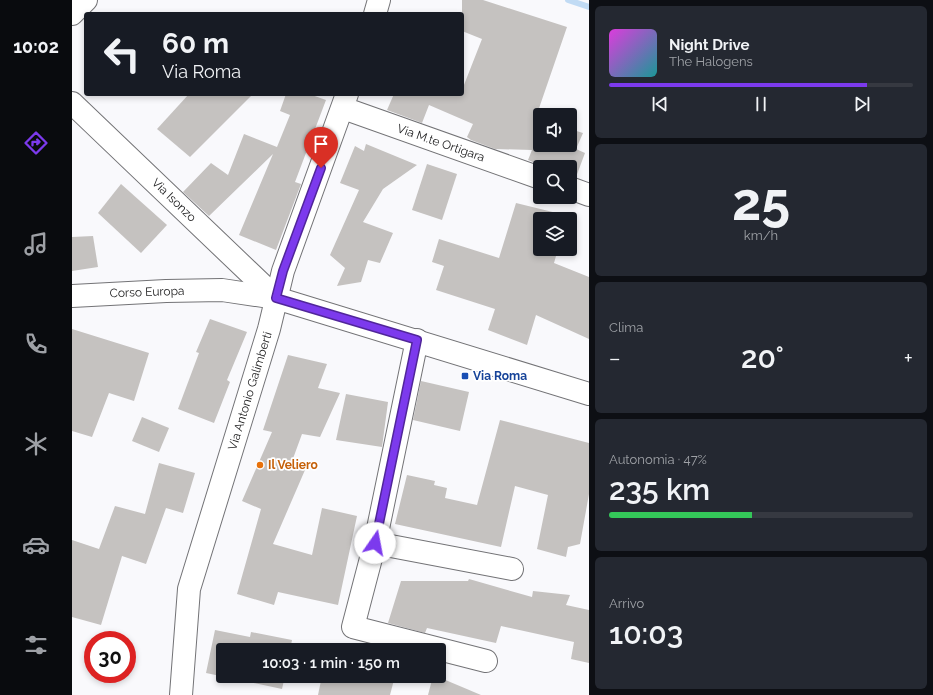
<!DOCTYPE html>
<html lang="it">
<head>
<meta charset="utf-8">
<style>
	:root { --surface:#171b24; --page:#242831; --text:#f1f3f6; --muted:#9ea1a6; --line:#363941; --accent:#7c3aed }
	body { margin:0; font-family:Raleway,sans-serif; background:var(--page); color:var(--text); height:100vh; display:flex; flex-direction:column; font-size:15px; white-space:nowrap }
	* { box-sizing:border-box; margin:0 }
	p { font-size:13px; color:var(--muted) }
	.icon { flex:none; width:22px; height:22px; fill:none; stroke:currentColor; stroke-width:2; stroke-linecap:round; stroke-linejoin:round }
	.map { position:relative; flex:1; overflow:hidden }
	.drawer { display:flex; flex-direction:column; gap:6px; padding:6px; background:#0d0f14; width:344px }
	.drawer>* { flex:none }
	.top-card { position:absolute; left:12px; top:12px; width:380px; height:84px; border-radius:4px; box-shadow:0 2px 6px #0003; background:#171b24; color:var(--text); overflow:hidden }
	.buttons { position:absolute; left:461px; top:108px; display:grid; gap:8px }
	.buttons a { display:grid; place-items:center; width:44px; height:44px; border-radius:4px; background:var(--surface); box-shadow:0 2px 6px #0003; font-size:20px }
	.speed { position:absolute; left:12px; top:631px; display:flex; gap:8px; font-size:20px; font-weight:700; text-align:center }
	.speed>* { display:grid; place-content:center; width:52px; height:52px; border-radius:50%; background:var(--surface); box-shadow:0 2px 6px #0003; line-height:1 }
	.speed .limit { border:6px solid #d22; background:#fff; color:#111 }
	.pin { position:absolute; display:grid; place-items:center; width:34px; height:34px; color:#fff; margin:-41px -17px; border-radius:50% 50% 50% 0; rotate:-45deg; box-shadow:0 0 4px #0007 }
	.pin .icon { rotate:45deg }
	.me { position:absolute; width:44px; margin:-22px; rotate:12deg; stroke-linejoin:round; filter:drop-shadow(0 0 3px #0008) }
	.turn { display:flex; align-items:center; gap:14px; height:84px; padding:0 12px; font-size:18px }
	.turn .icon { width:52px; height:52px; stroke-width:2.5 }
	.turn b { display:block; font-size:28px; line-height:34px }
	.big { font-size:30px; font-weight:600; line-height:1.1 }
	.drawer .card { flex:1; display:flex; flex-direction:column; justify-content:center; gap:6px; min-width:0; padding:0 14px; border-radius:6px; background:var(--page) }
	.drawer .dial { align-items:center; gap:0 }
	.dial b { font-size:52px; line-height:1 }
	.song { display:flex; align-items:center; gap:12px }
	.cover { width:48px; height:48px; border-radius:6px; background:linear-gradient(135deg,hsl(300 70% 55%),hsl(180 70% 35%)) }
	.played { height:4px; border-radius:2px; background:linear-gradient(90deg,var(--accent) 85%,var(--line) 85%) }
	.keys { display:flex; justify-content:space-around; direction:ltr }
	.heat { display:flex; justify-content:space-between; align-items:center; font-size:22px; direction:ltr }
	.charge { height:6px; border-radius:3px; background:linear-gradient(90deg,#34c759 47%,var(--line) 0) }
	.trip { position:absolute; left:144px; top:643px; width:230px; height:40px; border-radius:4px; background:var(--surface); box-shadow:0 2px 6px #0003; font-weight:600; line-height:40px; text-align:center }
	main { display:flex; flex:1; min-height:0 }
	.dock { display:flex; flex-direction:column; width:72px; justify-content:space-around; align-items:center; background:#090b0e; color:var(--muted) }
	.dock .icon { width:28px; height:28px }
	.dock .selected { color:var(--accent) }
	.dock b { font-size:18px; color:var(--text) }
	.map>svg:first-child { display:block }
	.lines { fill:none; stroke-linecap:round; stroke-linejoin:round }
	.stream { stroke:#c1dbf4; stroke-width:6 }
	.building { fill:#c5c2c0 }
	.minor-casing { stroke:#737376; stroke-width:24 }
	.minor { stroke:#fff; stroke-width:22 }
	.route-casing { stroke:#51269a; stroke-width:10 }
	.route { stroke:#7c3aed; stroke-width:7 }
	.transit-dot { fill:#1a4fb4; stroke:#fff; stroke-width:1.5 }
	.food-dot { fill:#e8710a; stroke:#fff; stroke-width:1.5 }
	.labels { text-anchor:middle; dominant-baseline:central; stroke-width:3.5; stroke-linejoin:round; paint-order:stroke }
	.street-label { font-size:12px; fill:#222223; stroke:#fff }
	.transit-label { font-size:12px; font-weight:bold; fill:#164399; stroke:#fff; text-anchor:start }
	.food-label { font-size:12px; font-weight:bold; fill:#c56008; stroke:#fff; text-anchor:start }
</style>
</head>
<body>
<main>
<nav class="dock">
<b>10:02</b>
<svg class="icon selected" aria-label="directions" viewBox="0 0 24 24"><path d="M12 3l9 9-9 9-9-9zM9 14v-3h6M13 9l2 2-2 2"/></svg>
<svg class="icon" aria-label="music" viewBox="0 0 24 24"><path d="M9 18V5l10-2v13"/><circle cx="6" cy="18" r="3"/><circle cx="16" cy="16" r="3"/></svg>
<svg class="icon" aria-label="phone" viewBox="0 0 24 24"><path d="M5 4h4l2 5-3 2q2 4 5 5l2-3 5 2v4C11 20 4 13 5 4z"/></svg>
<svg class="icon" aria-label="climate" viewBox="0 0 24 24"><path d="M12 3v18M4 7l16 10M4 17L20 7"/></svg>
<svg class="icon" aria-label="car" viewBox="0 0 24 24"><path d="M5 17H2v-5l4-1 3-4h7l3 4 3 1v5h-3M9 17h6M6 11h13"/><circle cx="7" cy="17" r="2"/><circle cx="17" cy="17" r="2"/></svg>
<svg class="icon" aria-label="filters" viewBox="0 0 24 24"><path d="M4 7h16M4 17h16"/><circle cx="9" cy="7" r="2"/><circle cx="15" cy="17" r="2"/></svg>
</nav>
<div class="map">
<svg width="517" height="695" viewBox="0 0 517 695">
	<rect width="100%" height="100%" fill="#f9f9fc"/>
	<g class="lines">
		<!-- stream -->
		<polyline class="stream" points="496,0 517,7"/>
	</g>
	<!-- building -->
	<g class="building">
		<polygon points="390,0 411,0 495,27 464,117 468,118 468,145 498,145 498,129 511,133 504,149 513,153 504,177 498,176 498,167 473,167 456,160 460,150 423,149 399,140 395,137 401,124 357,105 350,123 315,110 322,94 390,94 390,90 410,39 390,31"/>
		<polygon points="117,94 181,94 118,157 85,129"/>
		<polygon points="214,94 237,94 254,100 223,182 229,184 204,250 167,235 201,154 137,216 111,192 139,163 156,175 172,134 205,147 218,115 208,111"/>
		<polygon points="294,144 345,165 311,189 291,222 321,233 308,263 296,260 289,282 265,286 273,268 258,255 287,190 268,183 283,146 292,151"/>
		<polygon points="355,164 385,174 370,220 340,210"/>
		<polygon points="49,184 95,225 69,253 26,213"/>
		<polygon points="444,203 497,216 496,219 468,219 468,249 486,249 482,263 517,277 517,339 464,315 455,345 416,330 423,309 364,290 372,266 360,262 367,239 427,258"/>
		<polygon points="21,236 26,267 0,271 0,237"/>
		<polygon points="138,319 175,332 155,380 158,382 142,423 106,409 127,353 124,352"/>
		<polygon points="0,329 77,353 62,401 37,393 20,437 0,431"/>
		<polygon points="216,355 255,364 246,388 268,393 248,437 230,434 219,464 233,470 201,544 240,555 250,508 285,516 266,605 206,592 202,605 165,594 189,509 170,501 200,432 191,430"/>
		<polygon points="349,381 397,392 388,431 341,420"/>
		<polygon points="274,394 316,402 310,447 264,440"/>
		<polygon points="70,417 97,428 87,452 60,441"/>
		<polygon points="428,420 517,443 517,494 508,544 496,547 494,557 465,549 476,495 443,486 429,547 323,524 335,475 363,481 362,485 375,488 373,498 405,505"/>
		<polygon points="87,463 123,473 111,513 94,508 74,564 50,556 29,625 0,617 0,540 27,549 43,506 73,514"/>
		<polygon points="397,579 460,597 461,591 498,595 494,605 517,610 517,663 499,659 502,642 429,626 424,643 355,628 353,633 316,623 329,581 396,581"/>
		<polygon points="143,630 178,637 179,632 220,640 218,650 151,650 151,676 213,676 210,689 134,673"/>
		<polygon points="250,676 323,676 318,695 246,695"/>
		<polygon points="361,676 364,676 409,695 356,695"/>
	</g>
	<g class="lines">
		<defs>
			<g id="minor">
				<polyline points="0,14 14,0"/>
				<polyline points="303,14 307,0"/>
				<polyline points="0,103 204,298"/>
				<polyline points="271,108 468,178"/>
				<polyline points="498,188 517,195"/>
				<polyline points="0,296 94,291 150,290 204,298 517,394"/>
				<polyline points="345,340 303,543 281,627 414,661"/>
				<polyline points="303,543 440,569"/>
				<polyline points="109,695 117,589 197,329 211,271 275,94"/>
			</g>
		</defs>
		<!-- minor casing -->
		<use href="#minor" class="minor-casing"/>
		<!-- minor -->
		<use href="#minor" class="minor"/>
	</g>
	<g class="lines">
		<defs>
			<polyline id="route" points="249,168 211,271 204,298 345,340 303,543"/>
		</defs>
		<!-- route casing -->
		<use href="#route" class="route-casing"/>
		<!-- route -->
		<use href="#route" class="route"/>
	</g>
	<!-- markers -->
	<rect class="transit-dot" x="389" y="372" width="8" height="8" rx="2"/>
	<circle class="food-dot" cx="188" cy="465" r="4"/>
	<g class="labels">
		<!-- street labels -->
		<g class="street-label">
			<text transform="translate(369 143) rotate(19)">Via M.te Ortigara</text>
			<text transform="translate(102 200) rotate(44)">Via Isonzo</text>
			<text transform="translate(75 292) rotate(-2)">Corso Europa</text>
			<text transform="translate(178 391) rotate(-73)">Via Antonio Galimberti</text>
		</g>
		<!-- transit labels -->
		<g class="transit-label">
			<text x="401" y="376">Via Roma</text>
		</g>
		<!-- food labels -->
		<g class="food-label">
			<text x="196" y="465">Il Veliero</text>
		</g>
	</g>
</svg>
<div class="buttons">
<a><svg class="icon" aria-label="sound" viewBox="0 0 24 24"><path d="M4 9h4l5-4v14l-5-4H4zM17 9q2 3 0 6"/></svg></a>
<a><svg class="icon" aria-label="search" viewBox="0 0 24 24"><circle cx="10" cy="10" r="6"/><path d="M15 15l6 6"/></svg></a>
<a><svg class="icon" aria-label="layers" viewBox="0 0 24 24"><path d="M12 4l9 5-9 5-9-5zM3 14l9 5 9-5"/></svg></a>
</div>
<div class="speed"><div class="limit">30</div></div>
<div class="pin" style="left:249px;top:168px;background:#d93025"><svg class="icon" aria-label="arrive" viewBox="0 0 24 24"><path d="M6 21V4h12l-3 4 3 4H6"/></svg></div>
<svg class="me" style="left:303px;top:543px" viewBox="-20 -20 40 40"><circle r="19" fill="#fff"/><path d="M0-13L10 11 0 6-10 11z" fill="#7c3aed"/></svg>
<div class="trip">10:03 · 1 min · 150 m</div>
<div class="top-card">
<div class="turn"><svg class="icon" aria-label="left" viewBox="0 0 24 24"><path d="M17 20v-9H6M10 6l-5 5 5 5"/></svg><div><b>60 m</b>Via Roma</div></div>
</div>
</div>
<section class="drawer">
<div class="card">
<div class="song"><i class="cover"></i><div><b>Night Drive</b><p>The Halogens</p></div></div>
<div class="played"></div>
<div class="keys"><svg class="icon" aria-label="previous" viewBox="0 0 24 24"><path d="M18 5L8 12l10 7zM5 5v14"/></svg><svg class="icon" aria-label="pause" viewBox="0 0 24 24"><path d="M8 5v14M16 5v14"/></svg><svg class="icon" aria-label="next" viewBox="0 0 24 24"><path d="M6 5l10 7-10 7zM19 5v14"/></svg></div>
</div>
<div class="card dial"><b>25</b><p>km/h</p></div>
<div class="card"><p>Clima</p>
<div class="heat"><a>−</a><b class="big">20°</b><a>+</a></div>
</div>
<div class="card"><p>Autonomia · 47%</p><b class="big">235 km</b><div class="charge"></div></div>
<div class="card"><p>Arrivo</p><b class="big">10:03</b></div>
</section>
</main>
</body>
</html>
